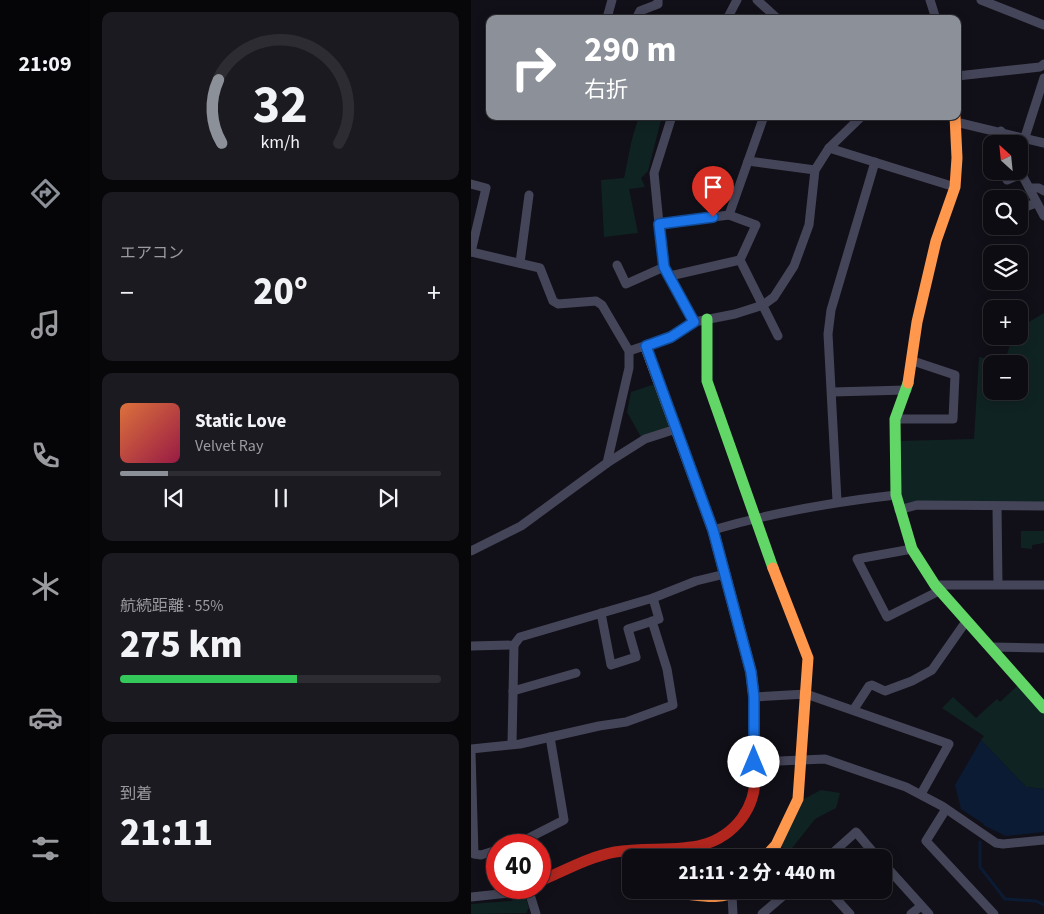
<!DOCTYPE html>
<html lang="ja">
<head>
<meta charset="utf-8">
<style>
	:root { --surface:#0d0c12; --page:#1b1a20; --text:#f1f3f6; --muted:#9a9b9f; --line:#2d2c32; --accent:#8c9099 }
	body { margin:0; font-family:"Source Sans 3","Noto Sans JP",sans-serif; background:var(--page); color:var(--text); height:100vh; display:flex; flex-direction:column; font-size:19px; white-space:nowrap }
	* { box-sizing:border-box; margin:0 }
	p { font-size:16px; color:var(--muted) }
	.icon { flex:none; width:28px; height:28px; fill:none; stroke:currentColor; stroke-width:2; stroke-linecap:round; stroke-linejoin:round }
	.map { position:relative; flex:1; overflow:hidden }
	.drawer { display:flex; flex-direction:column; gap:12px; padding:12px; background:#07070a; width:381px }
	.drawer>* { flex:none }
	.guide { position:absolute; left:15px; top:15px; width:475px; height:105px; border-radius:10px; box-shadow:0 2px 12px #0003,0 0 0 1px var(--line); background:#8c9099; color:#fff; overflow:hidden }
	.needle { width:32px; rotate:333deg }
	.buttons { position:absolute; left:512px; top:135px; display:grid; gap:10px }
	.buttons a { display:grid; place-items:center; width:45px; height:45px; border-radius:10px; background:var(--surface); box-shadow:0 2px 12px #0003,0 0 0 1px var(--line); font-size:25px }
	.speed { position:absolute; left:15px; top:834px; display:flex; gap:10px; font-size:25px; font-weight:700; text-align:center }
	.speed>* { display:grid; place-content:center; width:65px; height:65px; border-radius:50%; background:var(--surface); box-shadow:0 2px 12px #0003,0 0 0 1px var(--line); line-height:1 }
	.speed .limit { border:8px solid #d22; background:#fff; color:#111 }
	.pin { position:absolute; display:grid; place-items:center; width:42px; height:42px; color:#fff; margin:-51px -21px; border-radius:50% 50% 50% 0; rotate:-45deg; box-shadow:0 0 5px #0007 }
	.pin .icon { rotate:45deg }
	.me { position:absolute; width:55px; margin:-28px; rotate:0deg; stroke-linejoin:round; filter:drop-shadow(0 0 4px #0008) }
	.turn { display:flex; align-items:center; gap:18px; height:105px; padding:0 15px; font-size:22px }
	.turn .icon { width:65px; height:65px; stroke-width:2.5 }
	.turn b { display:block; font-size:35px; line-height:42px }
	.big { font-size:38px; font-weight:800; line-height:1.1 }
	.drawer .tile { flex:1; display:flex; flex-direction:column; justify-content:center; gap:8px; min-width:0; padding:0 18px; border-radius:10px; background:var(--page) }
	.drawer .dial { align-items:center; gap:0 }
	.dial svg { height:130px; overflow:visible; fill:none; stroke:var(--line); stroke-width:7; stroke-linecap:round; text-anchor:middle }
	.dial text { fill:var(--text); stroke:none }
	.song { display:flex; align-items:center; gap:15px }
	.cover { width:60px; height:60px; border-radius:8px; background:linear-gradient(135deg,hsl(20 70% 55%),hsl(340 70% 35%)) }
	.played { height:5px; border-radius:2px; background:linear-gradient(90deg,var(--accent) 15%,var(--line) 15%) }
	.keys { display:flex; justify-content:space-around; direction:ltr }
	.heat { display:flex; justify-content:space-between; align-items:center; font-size:28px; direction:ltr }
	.charge { height:8px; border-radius:4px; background:linear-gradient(90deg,#34c759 55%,var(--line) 0) }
	.trip { position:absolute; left:151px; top:849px; width:270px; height:50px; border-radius:10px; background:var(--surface); box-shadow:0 2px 12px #0003,0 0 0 1px var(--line); font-weight:800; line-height:50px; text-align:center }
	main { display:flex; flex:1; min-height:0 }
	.tab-bar { display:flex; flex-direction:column; width:90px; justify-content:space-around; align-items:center; background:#050507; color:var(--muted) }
	.tab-bar .icon { width:35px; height:35px }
	.tab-bar .selected { color:var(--accent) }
	.tab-bar b { font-size:22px; color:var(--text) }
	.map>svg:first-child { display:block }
	.green { fill:#102323; fill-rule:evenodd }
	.water { fill:#0c1b34 }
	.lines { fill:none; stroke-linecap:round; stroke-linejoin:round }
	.stream { stroke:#0c1b34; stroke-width:3 }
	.street { stroke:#454559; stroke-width:9 }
	.fast { stroke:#63d668; stroke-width:11 }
	.slow { stroke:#ff974d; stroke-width:11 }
	.jam { stroke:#b3261e; stroke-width:11 }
	.route-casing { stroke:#114b97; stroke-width:12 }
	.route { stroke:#1a73e8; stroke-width:9 }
</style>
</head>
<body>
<main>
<nav class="tab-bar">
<b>21:09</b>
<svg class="icon selected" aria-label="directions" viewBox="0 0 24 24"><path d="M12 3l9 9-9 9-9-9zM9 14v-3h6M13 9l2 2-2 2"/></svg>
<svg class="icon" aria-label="music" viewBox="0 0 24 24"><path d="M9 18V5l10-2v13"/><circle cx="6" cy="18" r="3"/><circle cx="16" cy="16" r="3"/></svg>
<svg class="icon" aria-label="phone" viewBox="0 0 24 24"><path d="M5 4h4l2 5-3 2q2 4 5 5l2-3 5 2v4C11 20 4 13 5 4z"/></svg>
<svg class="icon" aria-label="climate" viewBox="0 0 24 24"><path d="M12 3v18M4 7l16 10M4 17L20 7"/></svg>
<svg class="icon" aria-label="car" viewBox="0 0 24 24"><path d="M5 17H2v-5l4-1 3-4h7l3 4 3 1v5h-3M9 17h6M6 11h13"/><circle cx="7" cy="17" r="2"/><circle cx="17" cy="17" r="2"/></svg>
<svg class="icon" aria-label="filters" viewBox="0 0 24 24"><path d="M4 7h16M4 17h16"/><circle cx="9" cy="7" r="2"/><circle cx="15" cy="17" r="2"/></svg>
</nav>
<section class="drawer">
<div class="tile dial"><svg viewBox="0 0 100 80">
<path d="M14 69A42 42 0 1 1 86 69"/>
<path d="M14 69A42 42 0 0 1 12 30" stroke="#8c9099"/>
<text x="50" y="56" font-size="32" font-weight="700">32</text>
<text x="50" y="72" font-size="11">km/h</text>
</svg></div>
<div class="tile"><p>エアコン</p>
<div class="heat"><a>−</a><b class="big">20°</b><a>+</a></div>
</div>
<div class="tile">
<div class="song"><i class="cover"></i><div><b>Static Love</b><p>Velvet Ray</p></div></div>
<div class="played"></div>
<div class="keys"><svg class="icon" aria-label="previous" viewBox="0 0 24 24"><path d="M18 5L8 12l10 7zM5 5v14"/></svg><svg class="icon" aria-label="pause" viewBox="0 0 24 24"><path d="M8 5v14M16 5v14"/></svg><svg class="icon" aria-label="next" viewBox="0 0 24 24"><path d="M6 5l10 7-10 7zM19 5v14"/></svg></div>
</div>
<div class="tile"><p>航続距離 · 55%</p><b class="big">275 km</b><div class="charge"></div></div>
<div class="tile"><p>到着</p><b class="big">21:11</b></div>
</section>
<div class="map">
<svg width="573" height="914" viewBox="0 0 573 914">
	<rect width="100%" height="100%" fill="#111018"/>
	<!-- green -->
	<g class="green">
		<polygon points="168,116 191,116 177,171 170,178 174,187 158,189 167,233 133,237 130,180 153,178 161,139"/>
		<path d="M573,313v192l-146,-1 -2,-63 78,-2 5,-82 25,6 9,-27h7v-13l2,3zM521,364h28v27h-28z"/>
		<polygon points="184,384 199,423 197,427 170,437 156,412 160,392"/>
		<polygon points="550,531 573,531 573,543 561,545 561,549 550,548"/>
		<polygon points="546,686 573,714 573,789 555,787 510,740 513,736 471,708 482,697 505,718 526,699 529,702"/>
		<polygon points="350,790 369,793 365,808 344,819 318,852 310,846 333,799"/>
		<polygon points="54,896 58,908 55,913 0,914 0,904 40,901"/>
	</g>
	<!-- water -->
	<polygon class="water" points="510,740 555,787 573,789 573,832 535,836 512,825 513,824 490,809 484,785"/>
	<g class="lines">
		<!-- stream -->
		<polyline class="stream" points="509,842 509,867 534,899 565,901 573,905"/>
		<!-- street -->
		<g class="street">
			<polyline points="286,0 307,19"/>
			<polyline points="459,0 465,19"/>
			<polyline points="510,0 573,25"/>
			<polyline points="136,18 141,0"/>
			<polyline points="165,19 169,11 187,4 187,0"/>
			<polyline points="256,19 266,0"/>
			<polyline points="486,76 569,67 573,64"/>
			<polyline points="201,116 183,173 188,224 193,267 223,322"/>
			<polyline points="485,122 573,143"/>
			<polyline points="530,131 533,144"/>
			<polyline points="554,137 573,78"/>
			<polyline points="358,148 484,187"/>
			<polyline points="277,161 344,170"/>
			<polyline points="549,171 573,216"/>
			<polyline points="536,180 550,174"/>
			<polyline points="0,184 15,188 0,252"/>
			<polyline points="558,188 568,188 573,191"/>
			<polyline points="549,209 565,203"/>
			<polyline points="258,215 293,116"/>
			<polyline points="188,224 258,215 285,225 269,260 199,276"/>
			<polyline points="0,252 69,268 82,301 87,304 125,301 131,305 158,351 158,368 136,463 50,526 0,551"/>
			<polyline points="269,260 307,336"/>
			<polyline points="49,263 58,195"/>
			<polyline points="146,265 155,284 193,267"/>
			<polyline points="158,351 200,337 223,322 264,314 292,305 303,297 323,266 338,225 344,170 358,148 391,116"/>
			<polyline points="361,392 436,390"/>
			<polyline points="424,419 482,419 484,375 442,361"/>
			<polyline points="136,463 174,439 205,429"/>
			<polyline points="366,501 357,334 360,310 404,162"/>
			<polyline points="526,507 527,584"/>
			<polyline points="428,510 446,505 573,506"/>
			<path d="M242,530c61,-18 121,-28 183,-35"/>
			<polyline points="441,549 386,559 416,617 468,591"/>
			<polyline points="464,585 573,585"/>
			<polyline points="182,598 225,581 254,574"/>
			<polyline points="0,646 43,645 49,637 182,598 188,619 157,629 165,657 140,665 130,613"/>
			<polyline points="520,647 573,648"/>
			<polyline points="42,691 105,673"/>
			<polyline points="283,697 335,694 478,744 450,794"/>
			<polyline points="383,709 398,686 401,685 414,691 441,681 461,670 496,620"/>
			<polyline points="41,744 43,645"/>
			<polyline points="0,749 49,744 128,726 155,722 202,705 196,669 181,621"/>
			<polyline points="0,753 3,854 10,855 26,850"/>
			<polyline points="283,762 354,759 435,787 471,806 525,843 532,844 573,840"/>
			<polyline points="475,809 455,841 523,914"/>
			<polyline points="44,845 93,820 79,737"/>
			<polyline points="356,858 385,832 407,858"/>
			<polyline points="412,863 458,914"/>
			<polyline points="57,888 65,914"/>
			<polyline points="357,890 379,914"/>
			<polyline points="261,895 262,914"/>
			<polyline points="0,897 38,893 54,888"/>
			<polyline points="291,914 319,890"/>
			<polyline points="440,914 450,906"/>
		</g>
		<!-- fast -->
		<g class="fast">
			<polyline points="236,319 236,381 302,568"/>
			<polyline points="437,383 424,419 425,495 441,549 464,585 573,708"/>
		</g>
		<!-- slow -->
		<g class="slow">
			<polyline points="175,347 242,530 280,672 283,697 284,778"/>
			<polyline points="437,383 446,322 465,241 484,187 486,158 484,116"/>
			<polyline points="293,858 305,845 327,799 337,658 302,568"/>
			<path d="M214,890v4c18,2 37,6 54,-4"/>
		</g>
		<!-- jam -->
		<path class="jam" d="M69,881c24,-10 48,-24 75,-29 45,-8 95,9 127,-34 8,-11 13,-26 13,-40"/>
	</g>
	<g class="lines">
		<defs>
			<polyline id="route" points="242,217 188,224 193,267 223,322 200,337 175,346 242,530 280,672 283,697 283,762"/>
		</defs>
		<!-- route casing -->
		<use href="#route" class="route-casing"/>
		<!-- route -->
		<use href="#route" class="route"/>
	</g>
</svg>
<div class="buttons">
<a><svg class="needle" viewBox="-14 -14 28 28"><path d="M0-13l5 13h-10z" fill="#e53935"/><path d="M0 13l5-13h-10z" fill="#9a9b9f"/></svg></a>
<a><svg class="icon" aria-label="search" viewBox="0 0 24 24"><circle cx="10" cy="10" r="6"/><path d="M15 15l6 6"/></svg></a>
<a><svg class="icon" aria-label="layers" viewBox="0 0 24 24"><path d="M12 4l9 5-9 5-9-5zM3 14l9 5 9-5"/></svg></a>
<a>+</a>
<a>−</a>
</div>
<div class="speed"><div class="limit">40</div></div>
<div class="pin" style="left:242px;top:217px;background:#d93025"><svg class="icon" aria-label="arrive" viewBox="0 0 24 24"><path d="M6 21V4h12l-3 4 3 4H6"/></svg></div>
<svg class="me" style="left:283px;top:762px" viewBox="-20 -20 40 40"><circle r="19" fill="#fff"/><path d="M0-13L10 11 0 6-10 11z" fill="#1a73e8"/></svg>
<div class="trip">21:11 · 2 分 · 440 m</div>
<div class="guide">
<div class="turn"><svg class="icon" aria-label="right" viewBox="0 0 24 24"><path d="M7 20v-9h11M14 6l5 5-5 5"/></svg><div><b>290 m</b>右折</div></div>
</div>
</div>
</main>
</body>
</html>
